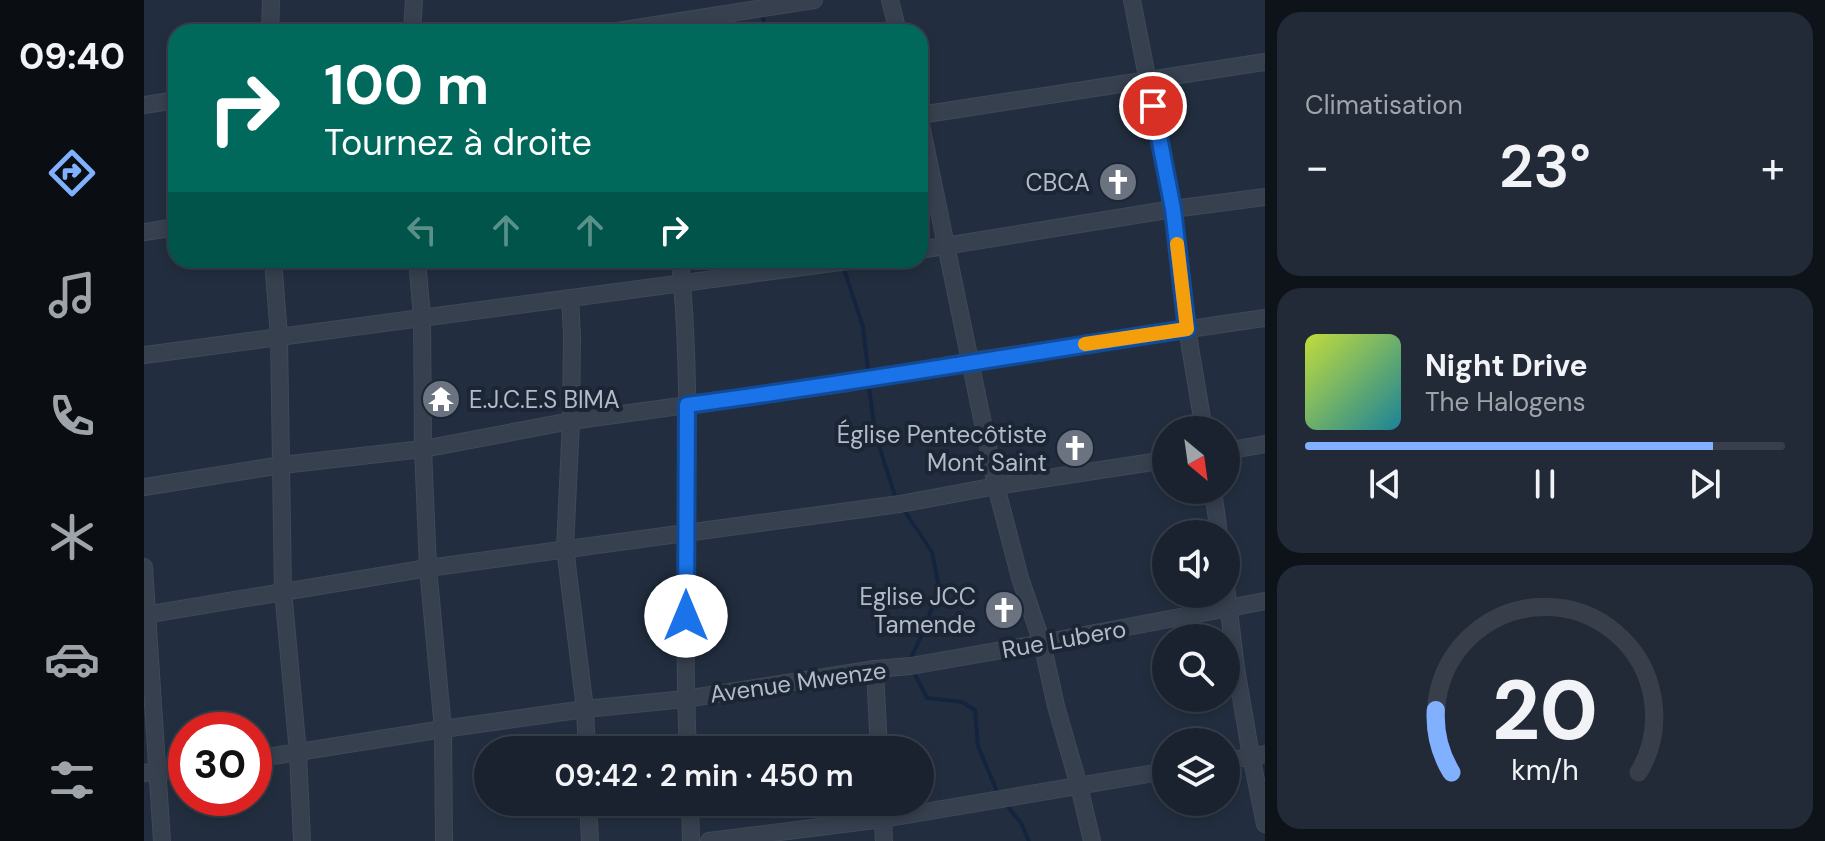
<!DOCTYPE html>
<html lang="fr">
<head>
<meta charset="utf-8">
<style>
	:root { --surface:#1a222f; --page:#232a37; --text:#f1f3f6; --muted:#9fa4aa; --line:#383f4b; --accent:#81b0ff }
	body { margin:0; font-family:"DM Sans",sans-serif; background:var(--page); color:var(--text); height:100vh; display:flex; flex-direction:column; font-size:30px; white-space:nowrap }
	* { box-sizing:border-box; margin:0 }
	p { font-size:26px; color:var(--muted) }
	.icon { flex:none; width:44px; height:44px; fill:none; stroke:currentColor; stroke-width:2; stroke-linecap:round; stroke-linejoin:round }
	.map { position:relative; flex:1; overflow:hidden }
	.drawer { display:flex; flex-direction:column; gap:12px; padding:12px; background:#0e131a; width:560px }
	.drawer>* { flex:none }
	.guide { position:absolute; left:24px; top:24px; width:760px; height:244px; border-radius:24px; box-shadow:0 4px 12px #0003,0 0 0 2px var(--line); background:#00695c; color:#fff; overflow:hidden }
	.needle { width:52px; rotate:151deg }
	.tools { position:absolute; left:1008px; top:416px; display:grid; gap:16px }
	.tools a { display:grid; place-items:center; width:88px; height:88px; border-radius:50%; background:var(--surface); box-shadow:0 4px 12px #0003,0 0 0 2px var(--line); font-size:40px }
	.speed { position:absolute; left:24px; top:712px; display:flex; gap:16px; font-size:40px; font-weight:700; text-align:center }
	.speed>* { display:grid; place-content:center; width:104px; height:104px; border-radius:50%; background:var(--surface); box-shadow:0 4px 12px #0003,0 0 0 2px var(--line); line-height:1 }
	.speed .limit { border:12px solid #d22; background:#fff; color:#111 }
	.pin { position:absolute; display:grid; place-items:center; width:68px; height:68px; color:#fff; margin:-34px; border:4px solid #fff; border-radius:50%; box-shadow:0 2px 8px #0007 }
	.me { position:absolute; width:88px; margin:-44px; rotate:0deg; stroke-linejoin:round; filter:drop-shadow(0 0 6px #0008) }
	.turn { display:flex; align-items:center; gap:28px; height:168px; padding:0 24px; font-size:36px }
	.turn .icon { width:104px; height:104px; stroke-width:2.5 }
	.turn b { display:block; font-size:56px; line-height:68px }
	.lanes { display:flex; align-items:center; height:76px; padding:0 24px; background:#0003; justify-content:center; gap:40px; direction:ltr }
	.lanes .off { opacity:.35 }
	.big { font-size:60px; font-weight:600; line-height:1.1 }
	.drawer .card { flex:1; display:flex; flex-direction:column; justify-content:center; gap:12px; min-width:0; padding:0 28px; border-radius:24px; background:var(--page) }
	.drawer .dial { align-items:center; gap:0 }
	.dial svg { height:208px; overflow:visible; fill:none; stroke:var(--line); stroke-width:7; stroke-linecap:round; text-anchor:middle }
	.dial text { fill:var(--text); stroke:none }
	.song { display:flex; align-items:center; gap:24px }
	.cover { width:96px; height:96px; border-radius:12px; background:linear-gradient(135deg,hsl(70 70% 55%),hsl(190 70% 35%)) }
	.played { height:8px; border-radius:4px; background:linear-gradient(90deg,var(--accent) 85%,var(--line) 85%) }
	.keys { display:flex; justify-content:space-around; direction:ltr }
	.heat { display:flex; justify-content:space-between; align-items:center; font-size:44px; direction:ltr }
	.trip { position:absolute; left:330px; top:736px; width:460px; height:80px; border-radius:40px; background:var(--surface); box-shadow:0 4px 12px #0003,0 0 0 2px var(--line); font-weight:600; line-height:80px; text-align:center }
	main { display:flex; flex:1; min-height:0 }
	.tab-bar { display:flex; flex-direction:column; width:144px; justify-content:space-around; align-items:center; background:#0a0e13; color:var(--muted) }
	.tab-bar .icon { width:56px; height:56px }
	.tab-bar .on { color:var(--accent) }
	.tab-bar b { font-size:36px; color:var(--text) }
	.map>svg:first-child { display:block }
	.lines { fill:none; stroke-linecap:round; stroke-linejoin:round }
	.stream { stroke:#14243e; stroke-width:4 }
	.minor-casing { stroke:#3f4958; stroke-width:18 }
	.minor { stroke:#36404f; stroke-width:16 }
	.route-casing { stroke:#114b97; stroke-width:20 }
	.route { stroke:#1a73e8; stroke-width:14 }
	.slow { stroke:#f59e0b; stroke-width:14 }
	.labels { text-anchor:middle; dominant-baseline:central; stroke-width:8; stroke-linejoin:round; paint-order:stroke }
	.poi-label { font-size:24px; fill:#b2bbca; stroke:#1b2534; text-anchor:end }
	.street-label { font-size:24px; fill:#b2bbca; stroke:#1b2534 }
</style>
</head>
<body>
<main>
<nav class="tab-bar">
<b>09:40</b>
<svg class="icon on" aria-label="directions" viewBox="0 0 24 24"><path d="M12 3l9 9-9 9-9-9zM9 14v-3h6M13 9l2 2-2 2"/></svg>
<svg class="icon" aria-label="music" viewBox="0 0 24 24"><path d="M9 18V5l10-2v13"/><circle cx="6" cy="18" r="3"/><circle cx="16" cy="16" r="3"/></svg>
<svg class="icon" aria-label="phone" viewBox="0 0 24 24"><path d="M5 4h4l2 5-3 2q2 4 5 5l2-3 5 2v4C11 20 4 13 5 4z"/></svg>
<svg class="icon" aria-label="climate" viewBox="0 0 24 24"><path d="M12 3v18M4 7l16 10M4 17L20 7"/></svg>
<svg class="icon" aria-label="car" viewBox="0 0 24 24"><path d="M5 17H2v-5l4-1 3-4h7l3 4 3 1v5h-3M9 17h6M6 11h13"/><circle cx="7" cy="17" r="2"/><circle cx="17" cy="17" r="2"/></svg>
<svg class="icon" aria-label="filters" viewBox="0 0 24 24"><path d="M4 7h16M4 17h16"/><circle cx="9" cy="7" r="2"/><circle cx="15" cy="17" r="2"/></svg>
</nav>
<div class="map">
<svg width="1121" height="841" viewBox="0 0 1121 841">
	<rect width="100%" height="100%" fill="#222e3f"/>
	<g class="lines">
		<!-- stream -->
		<g class="stream">
			<polyline points="617,13 624,32"/>
			<polyline points="700,269 719,327 724,370"/>
			<polyline points="725,387 731,433 752,499"/>
			<polyline points="760,510 788,552 795,587 781,628 766,660"/>
			<polyline points="769,671 783,698 818,702 831,710 834,746 855,796"/>
			<polyline points="861,803 877,823 885,841"/>
		</g>
		<defs>
			<g id="minor">
				<polyline points="746,0 754,32"/>
				<polyline points="988,0 1029,209 1043,329 1060,430"/>
				<polyline points="126,32 127,0"/>
				<polyline points="268,32 270,0"/>
				<polyline points="467,32 670,0"/>
				<polyline points="0,105 32,100"/>
				<polyline points="776,115 1121,62"/>
				<polyline points="776,120 852,486 876,578 898,643 912,706 935,786 948,841"/>
				<polyline points="0,232 32,227"/>
				<polyline points="776,250 1029,209 1121,197"/>
				<polyline points="129,260 135,336 139,591 154,753 158,841"/>
				<polyline points="273,260 278,317 279,449 284,568 299,729 300,841"/>
				<path d="M536,260c16,163 0,327 8,490"/>
				<polyline points="426,298 428,336 427,421 421,548 441,709 443,750"/>
				<polyline points="0,355 712,260"/>
				<polyline points="1082,451 1121,444"/>
				<polyline points="0,487 138,465 279,449 427,421 704,383 827,361 1121,318"/>
				<polyline points="1069,490 1075,534"/>
				<polyline points="0,567 18,841"/>
				<polyline points="1082,586 1092,668 1107,756 1121,824"/>
				<polyline points="0,615 284,568 756,504 852,486 1022,460"/>
				<polyline points="731,669 735,750"/>
				<polyline points="110,759 299,729 441,709 541,699 731,669 767,666 898,643 1121,601"/>
				<polyline points="1082,761 1121,754"/>
				<polyline points="0,773 42,767"/>
				<polyline points="444,802 446,841"/>
				<polyline points="546,802 547,841"/>
				<polyline points="738,802 740,841"/>
				<polyline points="565,841 739,819 1022,771"/>
			</g>
		</defs>
		<!-- minor casing -->
		<use href="#minor" class="minor-casing"/>
		<!-- minor -->
		<use href="#minor" class="minor"/>
	</g>
	<g class="lines">
		<defs>
			<path id="route" d="M542,616l1,-211c167,-22 333,-51 500,-76l-14,-120 -20,-103"/>
		</defs>
		<!-- route casing -->
		<use href="#route" class="route-casing"/>
		<!-- route -->
		<use href="#route" class="route"/>
		<!-- slow -->
		<polyline class="slow" points="941,344 1043,329 1033,244"/>
	</g>
	<!-- icons -->
	<defs>
		<symbol id="church-disc" viewBox="-11 -11 22 22"><circle r="9.5" fill="#6b7280" stroke="#1b2534"/><path d="M-1.2-6h2.4v3.5h3.3v2.4h-3.3V6h-2.4V-.1h-3.3v-2.4h3.3Z" fill="#fff"/></symbol>
		<symbol id="temple-disc" viewBox="-11 -11 22 22"><circle r="9.5" fill="#6b7280" stroke="#1b2534"/><path d="M0-6L5-2H3V0L6.5 2.5H4V6H1.5V3h-3V6H-4V2.5H-6.5L-3 0V-2H-5Z" fill="#fff"/></symbol>
	</defs>
	<g fill-rule="evenodd">
		<use href="#church-disc" x="952" y="160" width="44" height="44"/>
		<use href="#temple-disc" x="275" y="377" width="44" height="44"/>
		<use href="#church-disc" x="909" y="426" width="44" height="44"/>
		<use href="#church-disc" x="838" y="588" width="44" height="44"/>
	</g>
	<g class="labels">
		<!-- poi labels -->
		<g class="poi-label">
			<text x="946" y="182">CBCA</text>
			<text x="325" y="399" text-anchor="start">E.J.C.E.S BIMA</text>
			<text x="903" y="434">Église Pentecôtiste<tspan x="903" dy="28">Mont Saint</tspan></text>
			<text x="832" y="596">Eglise JCC<tspan x="832" dy="28">Tamende</tspan></text>
		</g>
		<!-- street labels -->
		<g class="street-label">
			<text transform="translate(920 639) rotate(-10)">Rue Lubero</text>
			<text transform="translate(654 682) rotate(-8)">Avenue Mwenze</text>
		</g>
	</g>
</svg>
<div class="tools">
<a><svg class="needle" viewBox="-14 -14 28 28"><path d="M0-13l5 13h-10z" fill="#e53935"/><path d="M0 13l5-13h-10z" fill="#9fa4aa"/></svg></a>
<a><svg class="icon" aria-label="sound" viewBox="0 0 24 24"><path d="M4 9h4l5-4v14l-5-4H4zM17 9q2 3 0 6"/></svg></a>
<a><svg class="icon" aria-label="search" viewBox="0 0 24 24"><circle cx="10" cy="10" r="6"/><path d="M15 15l6 6"/></svg></a>
<a><svg class="icon" aria-label="layers" viewBox="0 0 24 24"><path d="M12 4l9 5-9 5-9-5zM3 14l9 5 9-5"/></svg></a>
</div>
<div class="speed"><div class="limit">30</div></div>
<div class="pin" style="left:1009px;top:106px;background:#d93025"><svg class="icon" aria-label="arrive" viewBox="0 0 24 24"><path d="M6 21V4h12l-3 4 3 4H6"/></svg></div>
<svg class="me" style="left:542px;top:616px" viewBox="-20 -20 40 40"><circle r="19" fill="#fff"/><path d="M0-13L10 11 0 6-10 11z" fill="#1a73e8"/></svg>
<div class="trip">09:42 · 2 min · 450 m</div>
<div class="guide">
<div class="turn"><svg class="icon" aria-label="right" viewBox="0 0 24 24"><path d="M7 20v-9h11M14 6l5 5-5 5"/></svg><div><b>100 m</b>Tournez à droite</div></div>
<div class="lanes"><svg class="icon off" aria-label="left" viewBox="0 0 24 24"><path d="M17 20v-9H6M10 6l-5 5 5 5"/></svg><svg class="icon off" aria-label="ahead" viewBox="0 0 24 24"><path d="M12 20V5M6 11l6-6 6 6"/></svg><svg class="icon off" aria-label="ahead" viewBox="0 0 24 24"><path d="M12 20V5M6 11l6-6 6 6"/></svg><svg class="icon" aria-label="right" viewBox="0 0 24 24"><path d="M7 20v-9h11M14 6l5 5-5 5"/></svg></div>
</div>
</div>
<section class="drawer">
<div class="card"><p>Climatisation</p>
<div class="heat"><a>−</a><b class="big">23°</b><a>+</a></div>
</div>
<div class="card">
<div class="song"><i class="cover"></i><div><b>Night Drive</b><p>The Halogens</p></div></div>
<div class="played"></div>
<div class="keys"><svg class="icon" aria-label="previous" viewBox="0 0 24 24"><path d="M18 5L8 12l10 7zM5 5v14"/></svg><svg class="icon" aria-label="pause" viewBox="0 0 24 24"><path d="M8 5v14M16 5v14"/></svg><svg class="icon" aria-label="next" viewBox="0 0 24 24"><path d="M6 5l10 7-10 7zM19 5v14"/></svg></div>
</div>
<div class="card dial"><svg viewBox="0 0 100 80">
<path d="M14 69A42 42 0 1 1 86 69"/>
<path d="M14 69A42 42 0 0 1 8 45" stroke="#81b0ff"/>
<text x="50" y="56" font-size="32" font-weight="700">20</text>
<text x="50" y="72" font-size="11">km/h</text>
</svg></div>
</section>
</main>
</body>
</html>
